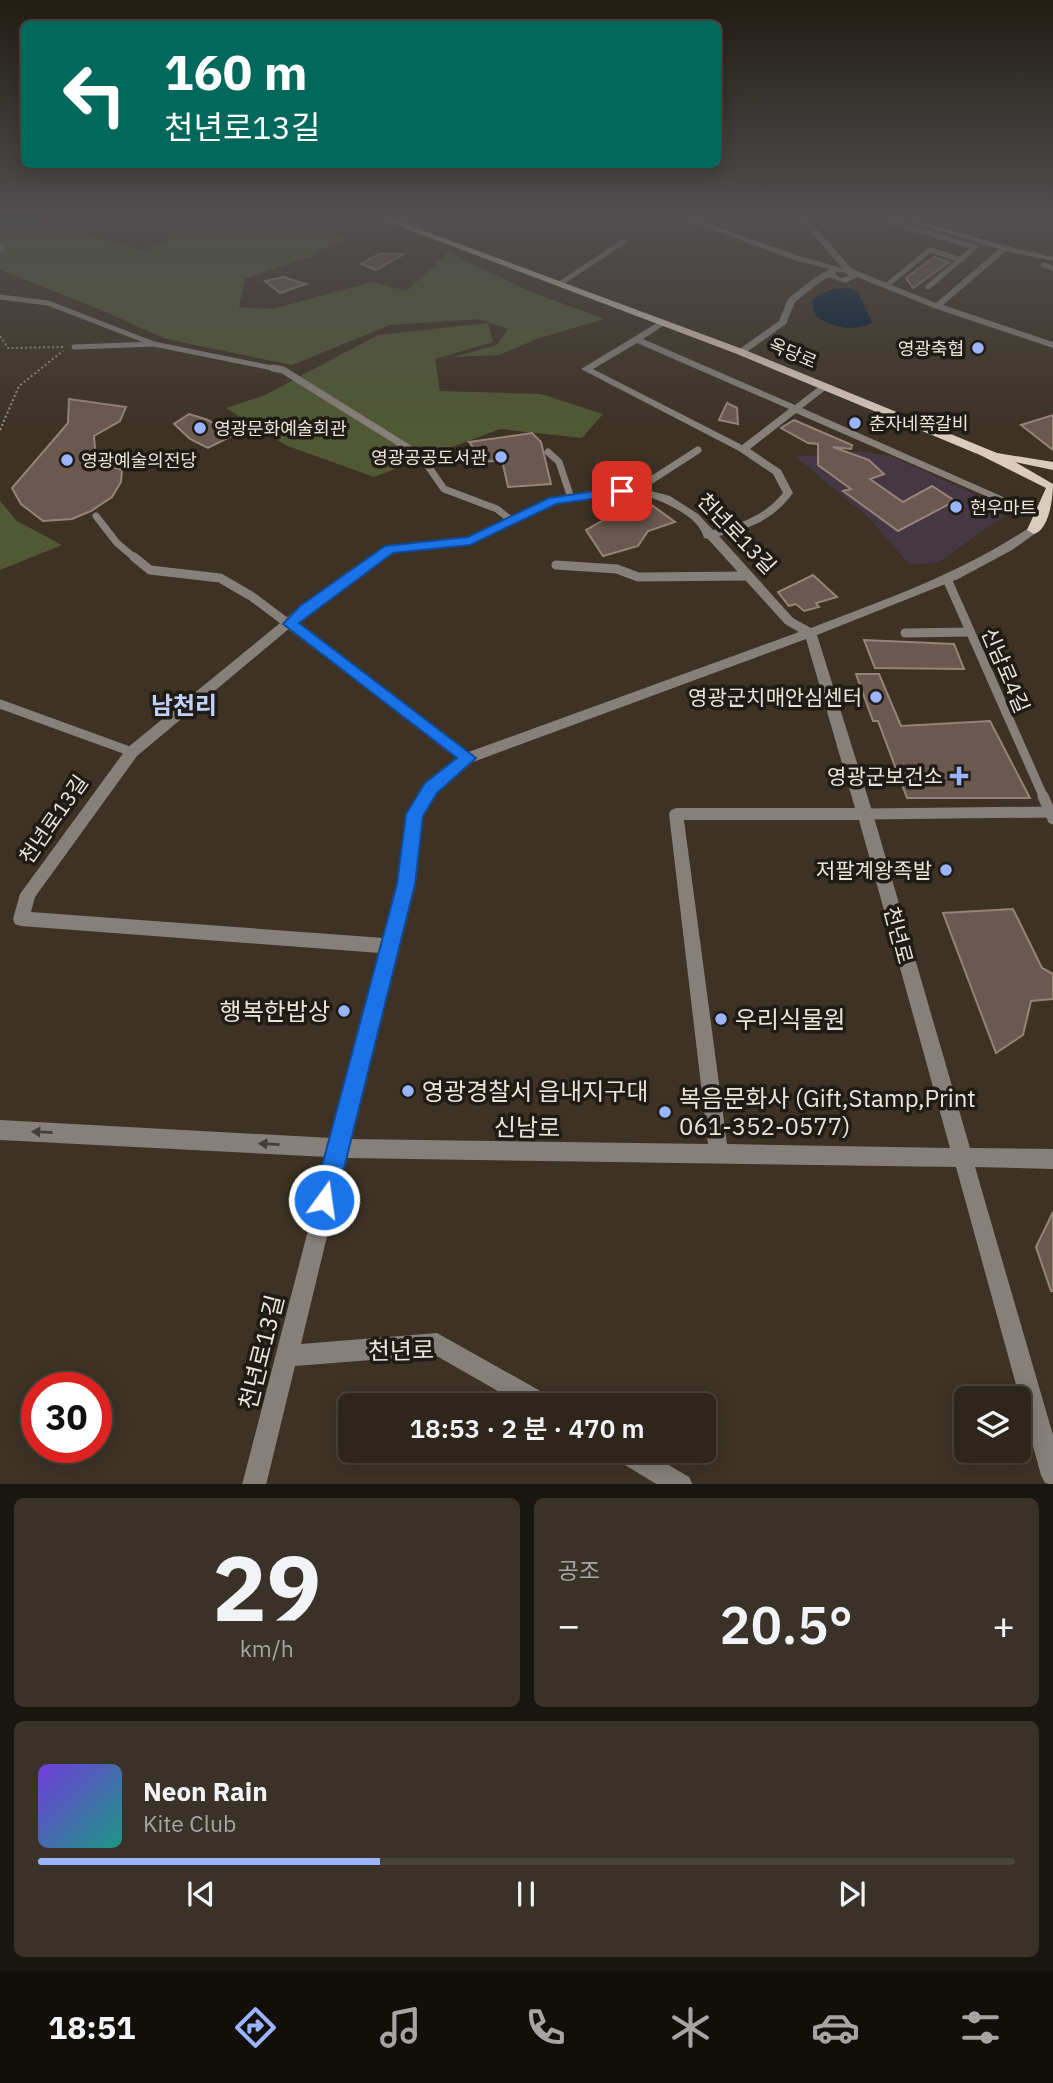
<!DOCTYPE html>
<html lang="ko">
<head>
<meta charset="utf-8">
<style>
	:root { --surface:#2e261b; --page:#3a3228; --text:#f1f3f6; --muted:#a7a5a3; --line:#49433a; --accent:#9ab5fd }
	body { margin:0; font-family:"IBM Plex Sans","Noto Sans KR",sans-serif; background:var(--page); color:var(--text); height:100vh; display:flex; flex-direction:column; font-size:26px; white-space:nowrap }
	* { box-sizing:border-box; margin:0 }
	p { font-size:23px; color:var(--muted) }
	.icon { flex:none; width:38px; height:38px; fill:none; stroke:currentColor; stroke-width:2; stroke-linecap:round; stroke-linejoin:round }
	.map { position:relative; height:1484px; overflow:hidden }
	.details { display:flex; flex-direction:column; gap:14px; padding:14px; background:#19150f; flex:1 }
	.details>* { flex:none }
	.banner { position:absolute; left:21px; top:21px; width:700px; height:147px; border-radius:10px; box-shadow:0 4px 18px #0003,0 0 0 2px var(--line); background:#00695c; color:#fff; overflow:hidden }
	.buttons { position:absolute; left:954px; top:1386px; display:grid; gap:14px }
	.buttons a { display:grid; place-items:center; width:77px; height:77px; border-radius:10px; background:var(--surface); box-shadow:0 4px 18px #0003,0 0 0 2px var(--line); font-size:35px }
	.speed { position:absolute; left:21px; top:1372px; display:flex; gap:14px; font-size:35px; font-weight:700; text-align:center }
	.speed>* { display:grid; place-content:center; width:91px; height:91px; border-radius:50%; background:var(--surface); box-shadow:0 4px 18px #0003,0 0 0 2px var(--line); line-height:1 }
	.speed .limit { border:10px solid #d22; background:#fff; color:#111 }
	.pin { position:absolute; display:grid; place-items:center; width:60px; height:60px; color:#fff; margin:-30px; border-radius:14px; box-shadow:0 4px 10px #0006 }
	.me { position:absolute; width:77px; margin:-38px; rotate:14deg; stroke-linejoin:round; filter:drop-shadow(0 0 5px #0008) }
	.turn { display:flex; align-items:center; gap:24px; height:147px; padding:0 28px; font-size:32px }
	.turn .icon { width:91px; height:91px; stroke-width:2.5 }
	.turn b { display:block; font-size:49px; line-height:60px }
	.big { font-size:52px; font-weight:600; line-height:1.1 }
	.details .widget { flex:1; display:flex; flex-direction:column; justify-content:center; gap:10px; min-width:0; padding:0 24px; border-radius:10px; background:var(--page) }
	.details .dial { align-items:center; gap:0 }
	.dial b { font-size:91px; line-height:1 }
	.song { display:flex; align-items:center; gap:21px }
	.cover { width:84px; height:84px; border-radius:10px; background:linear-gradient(135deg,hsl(260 70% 55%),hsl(170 70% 35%)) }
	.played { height:7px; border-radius:4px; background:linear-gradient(90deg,var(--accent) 35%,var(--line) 35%) }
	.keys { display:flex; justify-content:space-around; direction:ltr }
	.heat { display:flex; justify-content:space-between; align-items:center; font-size:38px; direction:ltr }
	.details .tiles { flex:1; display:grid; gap:14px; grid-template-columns:1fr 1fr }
	.widget:last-child { grid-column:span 2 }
	.trip { position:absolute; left:338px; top:1393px; width:378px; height:70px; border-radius:10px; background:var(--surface); box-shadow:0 4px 18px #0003,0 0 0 2px var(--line); font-weight:600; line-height:70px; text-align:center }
	.tab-bar { display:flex; height:112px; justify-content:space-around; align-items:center; background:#120f0b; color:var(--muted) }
	.tab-bar .icon { width:49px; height:49px }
	.tab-bar .active { color:var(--accent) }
	.tab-bar b { font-size:32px; color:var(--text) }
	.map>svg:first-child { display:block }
	.commercial { fill:#453744 }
	.green { fill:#505834 }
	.water { fill:#001a37 }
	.building { fill:#6b5950; stroke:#968378; stroke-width:2 }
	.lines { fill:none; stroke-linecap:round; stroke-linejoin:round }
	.path { stroke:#988f84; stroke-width:2; stroke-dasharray:2 2.5; stroke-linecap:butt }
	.lane-far3 { stroke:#87807a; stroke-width:5 }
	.lane-far2 { stroke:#87807a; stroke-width:7 }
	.lane-far1 { stroke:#87807a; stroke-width:9 }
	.lane { stroke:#87807a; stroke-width:11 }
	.street { fill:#87807a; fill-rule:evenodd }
	.primary { fill:#dbcbbf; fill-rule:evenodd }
	.oneway { fill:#443e38 }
	.route { fill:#1a73e8; stroke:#114b97; stroke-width:2 }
	.poi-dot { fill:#9ab5fd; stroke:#201b15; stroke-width:2.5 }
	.labels { text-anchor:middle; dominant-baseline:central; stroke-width:7; stroke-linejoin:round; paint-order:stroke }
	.far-poi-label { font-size:18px; fill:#eae3da; stroke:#201b15; text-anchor:start }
	.far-street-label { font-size:18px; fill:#eae3da; stroke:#201b15 }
	.street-label { font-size:21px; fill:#eae3da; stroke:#201b15 }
	.poi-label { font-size:21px; fill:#eae3da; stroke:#201b15; text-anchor:end }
	.quarter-label { font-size:24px; font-weight:bold; fill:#c1d1fb; stroke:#201b15 }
	.near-poi-label { font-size:24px; fill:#eae3da; stroke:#201b15; text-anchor:start }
	.near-street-label { font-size:24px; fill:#eae3da; stroke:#201b15 }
</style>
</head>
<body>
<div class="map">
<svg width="1053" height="1485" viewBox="0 0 1053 1485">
	<rect width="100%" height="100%" fill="#3d3224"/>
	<!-- commercial -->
	<polygon class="commercial" points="860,451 891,456 1011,511 939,562 910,565 867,516 796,457"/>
	<!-- green -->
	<g class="green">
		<polygon points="0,220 35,220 144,251 181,233 282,221 308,222 345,238 310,257 245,279 239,307 272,309 372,282 407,291 448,252 529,291 604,319 539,338 499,355 453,357 497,345 508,329 479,319 390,325 292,365 166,339 92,306 0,270"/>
		<polygon points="488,323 493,342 435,359 440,391 541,394 603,414 582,438 500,429 374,477 285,445 226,408 265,395 378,335"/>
		<polygon points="0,501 17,521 62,545 0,570"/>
	</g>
	<!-- water -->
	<path class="water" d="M847,288l11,4 14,31c-18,9 -42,5 -57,-8l-3,-14c12,-11 19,-12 35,-13z"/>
	<!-- building -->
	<g class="building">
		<polygon points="379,254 404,254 376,270 361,264"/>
		<polygon points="934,257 949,262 913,288 906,278"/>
		<polygon points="283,277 306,284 280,293 265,281"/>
		<polygon points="69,399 126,407 120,421 94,436 96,461 122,470 121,482 112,497 91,511 72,519 43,521 21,504 12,488 68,423"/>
		<polygon points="727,403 737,408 738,424 719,420"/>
		<polygon points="189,414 208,420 232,436 208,448 190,439 174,424"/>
		<polygon points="1053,415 1053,450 1021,425"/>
		<polygon points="794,420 852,445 851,449 833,447 869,460 884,474 870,479 903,502 932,486 955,501 898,531 843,491 851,489 818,465 818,444 808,443 781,428"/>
		<polygon points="532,433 541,442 551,484 508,487 502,460 485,462 469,442"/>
		<polygon points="649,503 675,522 648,531 638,546 603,556 586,530 625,508"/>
		<polygon points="813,575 837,597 816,603 819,607 804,611 796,604 789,606 778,592"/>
		<polygon points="864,640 954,644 964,669 875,668"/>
		<polygon points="856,674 879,674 901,726 990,721 1030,798 907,798 878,721 873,721"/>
		<polygon points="1013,909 1042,968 1053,974 1053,999 1031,1001 1023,1035 996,1053 943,913"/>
		<polygon points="1053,1212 1053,1291 1051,1291 1036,1247"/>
	</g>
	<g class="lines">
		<!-- path -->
		<g class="path">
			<polyline points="0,336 8,348 64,347"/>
			<polyline points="0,430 19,386 63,351"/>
		</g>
		<!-- lane-far3 -->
		<g class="lane-far3">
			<polyline points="890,222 975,247 928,287"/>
			<polyline points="1043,265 1053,268"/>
			<polyline points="561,283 623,242"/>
			<polyline points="886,286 930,250 962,260"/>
			<polyline points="0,297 48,303 154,344 282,370"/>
			<polyline points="74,347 154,344"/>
		</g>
		<!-- lane-far2 -->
		<g class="lane-far2">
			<polyline points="273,368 283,370 421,456 444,489 497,509 512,521"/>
			<polyline points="548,452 559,462 571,498"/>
			<polyline points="636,490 698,450"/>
			<polyline points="96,516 117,543 136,559"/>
		</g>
		<!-- lane-far1 -->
		<g class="lane-far1">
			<polyline points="134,557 150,570 220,578 251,596 468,758"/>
			<polyline points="556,565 617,569 638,577 747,576"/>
			<polyline points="947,579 1044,798"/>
			<polyline points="905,633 970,632"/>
			<polyline points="0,704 132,752"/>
		</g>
		<!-- lane -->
		<g class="lane">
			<polyline points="1043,796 1053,819"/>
			<polyline points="866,814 1053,812"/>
		</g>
		<!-- street -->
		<g class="street">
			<path d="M686,220h10l107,37 39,11 -41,-48h8l43,49 84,34 63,-54 -95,-29h10l92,26 47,11v4l-47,-10 -63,54 110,37v6l-119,-40 -77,-31 -12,6 -16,-6 -9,5 -25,20 -9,22 -42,30h-6v-4l41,-29 9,-22 26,-21 16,-9 -33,-8zM836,272h8l5,4 -8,2 -6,-4z"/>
			<polygon points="0,244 3,244 4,249 0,251"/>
			<path d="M662,320l7,2 -26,17 152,66 26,-20h6v4l-25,19 244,108 -6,3 -4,-1 -240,-105 -46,36 31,21 12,23c-19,26 -43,36 -74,43l74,82 18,10c76,-29 151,-55 219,-101l4,-1 6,4 -28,20 -54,29 -141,56 56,179 97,334 83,1v20l-78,-2 78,268v50l-8,-2 -4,-8 -85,-308 -610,-9 -45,186 136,-11 114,64 3,8h-32l-87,-50 -140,11 -29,119h-24l85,-328 -327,-17v-20l332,18 48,-185 -359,-27 -6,-2 -2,-5 7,-25 107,-146 174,-142 84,-60 83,-8 81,-40 87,-11 34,9 28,18 15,16c28,-5 52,-15 70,-37l-10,-19 -34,-23 -158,-82zM637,343l152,66 -47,36 -149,-76zM636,493c21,6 63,21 68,45l4,1 77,85 14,8 -336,122 -37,30 -18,30 -10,70 -14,54 -353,-26 4,-15 102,-141 172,-144 83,-60 78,-7 85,-42zM806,639l49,169h-179l-5,2 -2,4 39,330 -357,-5 63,-255 8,-69 14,-23 37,-30zM684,820h175l91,328 -223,-4z"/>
			<polygon points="611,1451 645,1451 689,1477 693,1485 658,1485 615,1459"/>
		</g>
		<!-- primary -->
		<path class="primary" d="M383,220h12l350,130 252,103 56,9v8l-38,-8 38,22c0,12 -3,45 -19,50l-7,-4 19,-42 -66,-33 -243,-101z"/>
	</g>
	<!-- one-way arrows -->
	<defs><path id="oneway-solid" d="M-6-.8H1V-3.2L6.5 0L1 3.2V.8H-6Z" transform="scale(1.75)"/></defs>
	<g class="oneway">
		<use href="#oneway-solid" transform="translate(42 1132) rotate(-177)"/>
		<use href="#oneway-solid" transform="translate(269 1144) rotate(-177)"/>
	</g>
	<!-- sky -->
	<linearGradient id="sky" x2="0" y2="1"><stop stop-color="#221c14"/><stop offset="0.51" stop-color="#514f50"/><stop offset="1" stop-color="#514f50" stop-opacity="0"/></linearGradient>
	<rect width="1053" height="428" fill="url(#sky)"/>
	<!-- route -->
	<polygon class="route" points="622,487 629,491 627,494 556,504 470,545 393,553 299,623 476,758 437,793 423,816 415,884 336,1200 332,1208 324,1211 316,1208 313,1200 397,884 406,814 425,783 457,758 283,624 300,606 385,546 468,537 549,498"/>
	<!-- markers -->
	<g class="poi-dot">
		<circle cx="978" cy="348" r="7"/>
		<circle cx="855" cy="423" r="7"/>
		<circle cx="200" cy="428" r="7"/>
		<circle cx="501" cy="457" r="7"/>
		<circle cx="67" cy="460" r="7"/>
		<circle cx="956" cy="507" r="7"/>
		<circle cx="876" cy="697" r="7"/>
		<path d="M955.5 765.5h7v7h7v7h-7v7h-7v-7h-7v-7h7z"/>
		<circle cx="946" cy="870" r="7"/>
		<circle cx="344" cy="1011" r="7"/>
		<circle cx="721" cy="1019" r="7"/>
		<circle cx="408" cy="1091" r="7"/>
		<circle cx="665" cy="1112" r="7"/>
	</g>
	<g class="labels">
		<!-- far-poi labels -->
		<g class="far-poi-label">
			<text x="964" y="348" text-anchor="end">영광축협</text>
			<text x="869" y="423">춘자네쪽갈비</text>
			<text x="214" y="428">영광문화예술회관</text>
			<text x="487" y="457" text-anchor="end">영광공공도서관</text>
			<text x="81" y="460">영광예술의전당</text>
			<text x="970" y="507">현우마트</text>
		</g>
		<!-- far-street labels -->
		<g class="far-street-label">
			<text transform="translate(793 353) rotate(23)">옥당로</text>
		</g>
		<!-- street labels -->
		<g class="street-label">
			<text transform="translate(737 533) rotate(46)">천년로13길</text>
			<text transform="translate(1006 670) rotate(67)">신남로4길</text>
			<text transform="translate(53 819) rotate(-55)">천년로13길</text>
			<text transform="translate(899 935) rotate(75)">천년로</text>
		</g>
		<!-- poi labels -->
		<g class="poi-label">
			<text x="862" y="697">영광군치매안심센터</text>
			<text x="943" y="776">영광군보건소</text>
			<text x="932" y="870">저팔계왕족발</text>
		</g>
		<!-- quarter labels -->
		<g class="quarter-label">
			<text x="184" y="705">남천리</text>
		</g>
		<!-- near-poi labels -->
		<g class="near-poi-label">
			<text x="330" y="1011" text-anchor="end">행복한밥상</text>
			<text x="735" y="1019">우리식물원</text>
			<text x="422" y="1091">영광경찰서 읍내지구대</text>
			<text x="679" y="1098">복음문화사 (Gift,Stamp,Print<tspan x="679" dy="28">061-352-0577)</tspan></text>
		</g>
		<!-- near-street labels -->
		<g class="near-street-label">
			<text transform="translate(527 1127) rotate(1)">신남로</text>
			<text transform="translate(401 1350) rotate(-1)">천년로</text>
			<text transform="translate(261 1352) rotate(-76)">천년로13길</text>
		</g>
	</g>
</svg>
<div class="buttons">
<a><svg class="icon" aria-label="layers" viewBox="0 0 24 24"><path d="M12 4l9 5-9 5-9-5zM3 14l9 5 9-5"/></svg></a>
</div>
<div class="speed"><div class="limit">30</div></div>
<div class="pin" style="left:622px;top:491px;background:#d93025"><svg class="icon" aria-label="arrive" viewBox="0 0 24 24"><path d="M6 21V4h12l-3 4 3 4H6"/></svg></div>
<svg class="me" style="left:324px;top:1200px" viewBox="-20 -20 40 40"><circle r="17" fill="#1a73e8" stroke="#fff" stroke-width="3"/><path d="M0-11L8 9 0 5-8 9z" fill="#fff"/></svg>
<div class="trip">18:53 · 2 분 · 470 m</div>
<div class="banner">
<div class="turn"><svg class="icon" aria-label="left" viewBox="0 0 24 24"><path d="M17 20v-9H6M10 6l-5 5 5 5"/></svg><div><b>160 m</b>천년로13길</div></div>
</div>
</div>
<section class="details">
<div class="tiles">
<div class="widget dial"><b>29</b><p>km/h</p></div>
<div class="widget"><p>공조</p>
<div class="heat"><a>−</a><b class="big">20.5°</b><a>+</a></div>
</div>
<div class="widget">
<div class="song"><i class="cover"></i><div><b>Neon Rain</b><p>Kite Club</p></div></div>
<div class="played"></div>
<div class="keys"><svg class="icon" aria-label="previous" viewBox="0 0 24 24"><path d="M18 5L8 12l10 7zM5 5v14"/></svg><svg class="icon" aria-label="pause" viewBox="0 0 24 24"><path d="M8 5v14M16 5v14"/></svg><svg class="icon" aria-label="next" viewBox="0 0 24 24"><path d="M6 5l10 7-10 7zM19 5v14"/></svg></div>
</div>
</div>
</section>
<nav class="tab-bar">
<b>18:51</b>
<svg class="icon active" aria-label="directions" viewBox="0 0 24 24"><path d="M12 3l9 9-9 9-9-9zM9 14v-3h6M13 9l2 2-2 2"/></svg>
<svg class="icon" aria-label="music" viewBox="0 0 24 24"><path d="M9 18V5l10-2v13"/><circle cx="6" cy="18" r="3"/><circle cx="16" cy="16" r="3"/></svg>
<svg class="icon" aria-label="phone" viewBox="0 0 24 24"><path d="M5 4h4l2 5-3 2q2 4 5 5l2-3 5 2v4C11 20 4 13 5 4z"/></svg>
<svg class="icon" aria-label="climate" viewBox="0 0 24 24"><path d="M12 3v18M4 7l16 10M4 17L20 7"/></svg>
<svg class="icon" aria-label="car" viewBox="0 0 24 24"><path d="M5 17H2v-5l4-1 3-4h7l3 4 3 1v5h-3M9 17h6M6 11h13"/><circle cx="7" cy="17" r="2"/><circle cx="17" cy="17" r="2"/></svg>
<svg class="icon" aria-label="filters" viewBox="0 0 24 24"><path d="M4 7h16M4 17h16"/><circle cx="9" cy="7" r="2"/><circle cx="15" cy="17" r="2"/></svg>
</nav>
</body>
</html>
